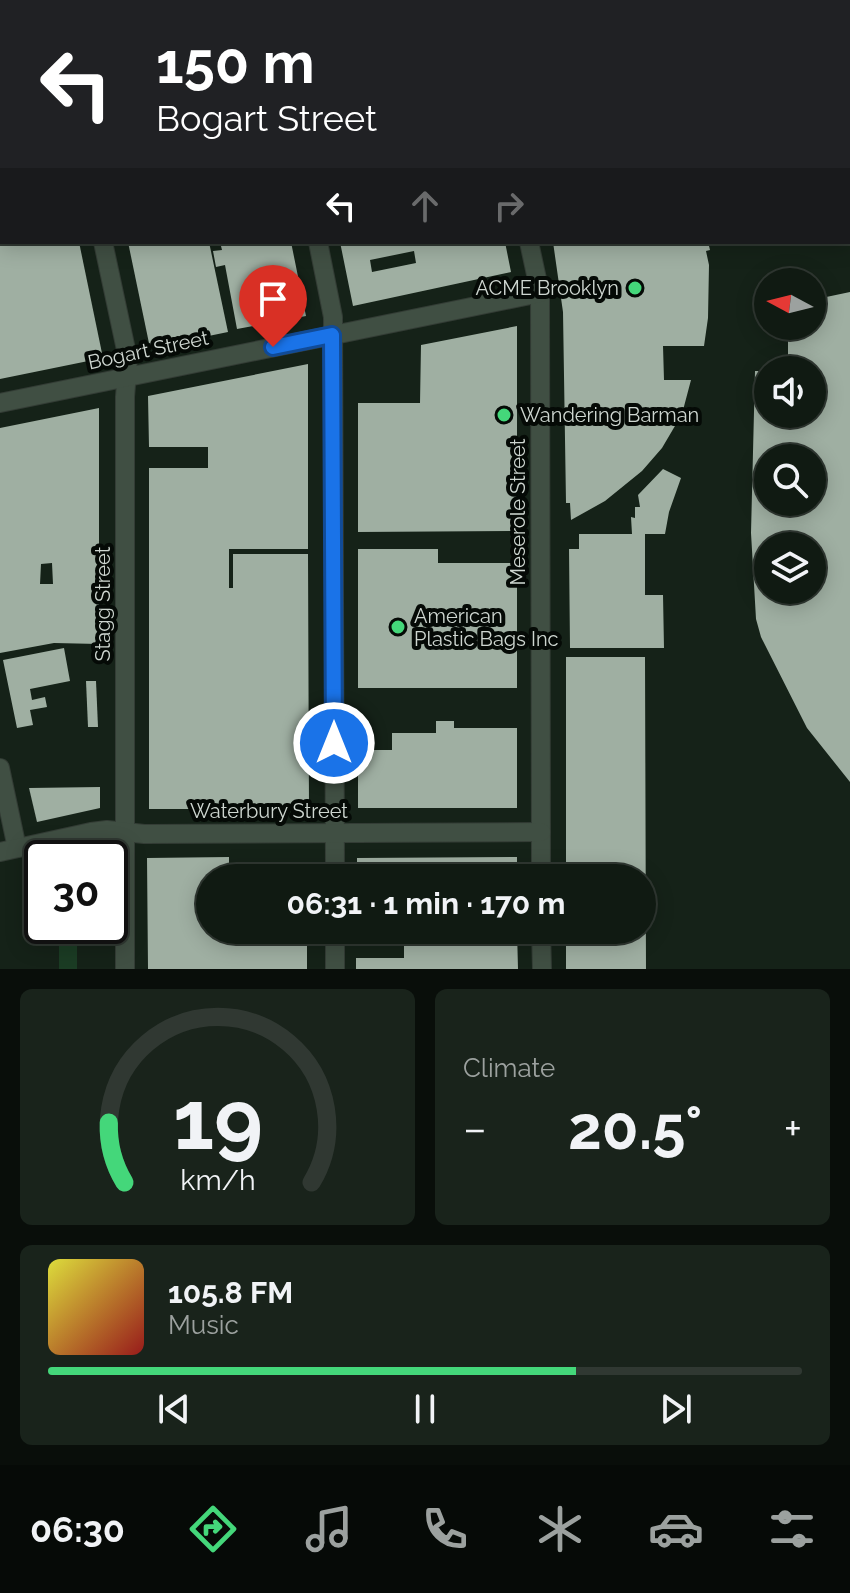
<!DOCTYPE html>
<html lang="en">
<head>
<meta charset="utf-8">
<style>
	:root { --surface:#101a12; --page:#19231b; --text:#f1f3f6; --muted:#9ca19f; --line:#303832; --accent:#44d77a }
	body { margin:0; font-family:Raleway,sans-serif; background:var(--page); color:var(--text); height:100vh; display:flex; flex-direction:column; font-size:30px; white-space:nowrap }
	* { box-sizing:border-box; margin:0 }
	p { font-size:26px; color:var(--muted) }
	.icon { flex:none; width:44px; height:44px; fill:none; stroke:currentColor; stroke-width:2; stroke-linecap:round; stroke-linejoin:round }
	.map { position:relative; height:969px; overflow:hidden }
	.sheet { display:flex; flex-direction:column; gap:20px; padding:20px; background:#090e0a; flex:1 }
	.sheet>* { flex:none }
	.banner { position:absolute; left:0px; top:0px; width:850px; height:244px; box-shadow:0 4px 20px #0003,0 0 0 2px var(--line); background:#202124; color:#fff; overflow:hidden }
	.needle { width:52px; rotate:277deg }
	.controls { position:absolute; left:754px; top:268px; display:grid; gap:16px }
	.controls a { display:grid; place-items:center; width:72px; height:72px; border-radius:50%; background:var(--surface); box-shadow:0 4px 20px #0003,0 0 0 2px var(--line); font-size:40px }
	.speed { position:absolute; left:24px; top:840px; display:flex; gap:16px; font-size:40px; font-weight:700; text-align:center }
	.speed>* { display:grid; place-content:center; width:104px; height:104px; border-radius:50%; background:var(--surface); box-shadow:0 4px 20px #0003,0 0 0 2px var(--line); line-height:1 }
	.speed .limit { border:4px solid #111; border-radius:12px; background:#fff; color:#111 }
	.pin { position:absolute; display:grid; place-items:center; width:68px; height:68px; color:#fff; margin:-82px -34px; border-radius:50% 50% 50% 0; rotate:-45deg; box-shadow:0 0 8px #0007 }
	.pin .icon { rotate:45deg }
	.me { position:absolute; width:88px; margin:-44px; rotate:0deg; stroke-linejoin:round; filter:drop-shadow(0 0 6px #0008) }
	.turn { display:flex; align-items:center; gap:28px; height:168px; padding:0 24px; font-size:36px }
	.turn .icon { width:104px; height:104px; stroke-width:2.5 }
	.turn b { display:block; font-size:56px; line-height:68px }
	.lanes { display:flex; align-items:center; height:76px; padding:0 24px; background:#0003; justify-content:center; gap:40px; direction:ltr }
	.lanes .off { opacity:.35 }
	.big { font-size:60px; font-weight:700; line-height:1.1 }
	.sheet .tile { flex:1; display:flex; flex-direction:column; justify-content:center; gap:12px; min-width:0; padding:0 28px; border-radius:12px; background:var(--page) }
	.sheet .dial { align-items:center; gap:0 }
	.dial svg { height:208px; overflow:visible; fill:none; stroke:var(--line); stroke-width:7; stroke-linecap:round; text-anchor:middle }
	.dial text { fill:var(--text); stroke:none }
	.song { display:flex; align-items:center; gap:24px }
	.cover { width:96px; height:96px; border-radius:12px; background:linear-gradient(135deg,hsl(60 70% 55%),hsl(0 70% 35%)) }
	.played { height:8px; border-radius:4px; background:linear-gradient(90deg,var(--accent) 70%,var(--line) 70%) }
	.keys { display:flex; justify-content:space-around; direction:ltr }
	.heat { display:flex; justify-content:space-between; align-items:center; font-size:44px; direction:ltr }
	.sheet .tiles { flex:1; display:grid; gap:20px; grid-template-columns:1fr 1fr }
	.tile:last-child { grid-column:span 2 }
	.trip { position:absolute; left:196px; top:864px; width:460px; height:80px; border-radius:40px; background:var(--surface); box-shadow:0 4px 20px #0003,0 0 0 2px var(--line); font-weight:700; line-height:80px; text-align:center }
	.tabs { display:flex; height:128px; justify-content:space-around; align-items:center; background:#060a07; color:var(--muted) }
	.tabs .icon { width:56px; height:56px }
	.tabs .active { color:var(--accent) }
	.tabs b { font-size:36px; color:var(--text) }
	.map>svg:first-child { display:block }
	.green { fill:#1b3c24 }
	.building { fill:#9fafa2; fill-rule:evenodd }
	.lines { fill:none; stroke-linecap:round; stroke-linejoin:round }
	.minor-casing { stroke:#333c35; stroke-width:20 }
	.minor { stroke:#404f43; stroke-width:18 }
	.route-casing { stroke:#114b97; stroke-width:20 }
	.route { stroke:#1a73e8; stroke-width:14 }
	.poi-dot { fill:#44d77a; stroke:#050a06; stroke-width:3 }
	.labels { text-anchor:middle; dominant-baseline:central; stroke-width:8; stroke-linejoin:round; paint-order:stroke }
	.poi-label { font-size:20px; fill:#ced6d0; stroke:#050a06; text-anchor:start }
	.street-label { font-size:20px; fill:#ced6d0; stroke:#050a06 }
</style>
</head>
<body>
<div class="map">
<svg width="850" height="969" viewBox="0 0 850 969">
	<rect width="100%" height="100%" fill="#152218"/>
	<!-- green -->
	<polygon class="green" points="77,927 77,969 59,969 59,928"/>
	<!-- building -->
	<g class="building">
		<polygon points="0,242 79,242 103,358 0,379"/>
		<polygon points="128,242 209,242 228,332 150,348"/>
		<polygon points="220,242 291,242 306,316 237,329 225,265 216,267 213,251 222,250"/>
		<path d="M340,242h165l6,30 -158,34zM414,251l2,12 -44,9 -2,-12z"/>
		<polygon points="553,242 708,242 710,250 706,251 709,265 708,318 704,346 663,346 664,380 691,380 682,414 662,448 642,471 605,501 571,520 570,503 566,503 563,312"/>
		<path d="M850,292v490l-43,-54 -46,-91 -5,-18 -5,-86 4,-162h13v43h44v-44h-24v-44h24v-26zM768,458h44v44h-44zM768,546h44v44h-44z"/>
		<polygon points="517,326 517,531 358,532 358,403 420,403 421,345"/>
		<polygon points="308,364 308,549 229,549 229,588 233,588 233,554 308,554 309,809 149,809 149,468 208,468 208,447 149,447 148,396"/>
		<path d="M99,408v236l-45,-1 -54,10v-225zM52,563l1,21h-13l1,-20z"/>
		<polygon points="663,469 681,478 669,512 665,534 645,534 645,595 663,595 664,648 570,648 569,549 579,549 579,534 632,534 631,517 635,518 635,507 640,507 638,495"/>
		<polygon points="358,549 438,549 438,563 517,563 517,688 358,688"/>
		<polygon points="64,648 70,681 30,689 32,700 45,697 47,707 30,710 33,725 17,728 3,660"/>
		<polygon points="566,657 645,657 646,969 566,969 566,930 642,930 642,878 566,878"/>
		<polygon points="86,681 96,681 98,727 88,727"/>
		<polygon points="436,721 454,721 454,728 517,728 517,808 358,808 358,750 392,750 392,733 436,733"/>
		<polygon points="100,787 100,808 37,822 29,788"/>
		<polygon points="229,857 229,878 210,878 210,930 307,930 307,969 148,969 147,858"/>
		<polygon points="517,857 517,878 357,878 357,858"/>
		<polygon points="404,930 517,930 518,969 356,969 356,958 404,958"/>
	</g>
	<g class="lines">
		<defs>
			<g id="minor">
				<polyline points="69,0 69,2"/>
				<polyline points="267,0 267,2"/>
				<polyline points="480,0 480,2"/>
				<polyline points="120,2 130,0"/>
				<polyline points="0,27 2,27"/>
				<polyline points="848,227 850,227"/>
				<polyline points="103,242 128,359 125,397 125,969"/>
				<polyline points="318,242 333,317 335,878"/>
				<polyline points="529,242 540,293 541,878"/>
				<polyline points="0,403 540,293"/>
				<polyline points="0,768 17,848"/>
				<polyline points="0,852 91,832 107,830 144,834 541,832"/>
				<polyline points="541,930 542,969"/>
				<polyline points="335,969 335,930"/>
			</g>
		</defs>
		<!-- minor casing -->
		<use href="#minor" class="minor-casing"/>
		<!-- minor -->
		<use href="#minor" class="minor"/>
	</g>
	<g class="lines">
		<defs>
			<polyline id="route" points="273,347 332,335 334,743"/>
		</defs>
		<!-- route casing -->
		<use href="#route" class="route-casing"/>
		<!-- route -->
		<use href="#route" class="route"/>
	</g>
	<!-- markers -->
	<g class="poi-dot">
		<circle cx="635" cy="288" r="8"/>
		<circle cx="504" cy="415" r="8"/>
		<circle cx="398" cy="627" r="8"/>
	</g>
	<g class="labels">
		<!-- poi labels -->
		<g class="poi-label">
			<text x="619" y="288" text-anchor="end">ACME Brooklyn</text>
			<text x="520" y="415">Wandering Barman</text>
			<text x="414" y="616">American<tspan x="414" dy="23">Plastic Bags Inc</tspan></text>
		</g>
		<!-- street labels -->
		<g class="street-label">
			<text transform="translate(148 350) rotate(-12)">Bogart Street</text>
			<text transform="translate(518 512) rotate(-90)">Meserole Street</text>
			<text transform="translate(103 604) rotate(-90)">Stagg Street</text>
			<text x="269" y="811">Waterbury Street</text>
		</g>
	</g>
</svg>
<div class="controls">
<a><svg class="needle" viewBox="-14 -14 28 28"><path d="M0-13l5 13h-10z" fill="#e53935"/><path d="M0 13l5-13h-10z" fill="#9ca19f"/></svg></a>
<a><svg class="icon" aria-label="sound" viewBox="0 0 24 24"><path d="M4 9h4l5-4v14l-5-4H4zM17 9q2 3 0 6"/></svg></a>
<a><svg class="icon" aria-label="search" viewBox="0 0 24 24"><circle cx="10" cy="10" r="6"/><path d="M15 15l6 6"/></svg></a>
<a><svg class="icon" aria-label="layers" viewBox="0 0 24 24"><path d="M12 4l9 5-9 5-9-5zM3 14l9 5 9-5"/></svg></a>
</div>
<div class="speed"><div class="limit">30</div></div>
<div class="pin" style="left:273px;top:347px;background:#d93025"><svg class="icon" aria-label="arrive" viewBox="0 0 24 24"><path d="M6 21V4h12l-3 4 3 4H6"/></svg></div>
<svg class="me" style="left:334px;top:743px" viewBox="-20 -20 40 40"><circle r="17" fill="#1a73e8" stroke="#fff" stroke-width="3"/><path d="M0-11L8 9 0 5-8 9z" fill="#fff"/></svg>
<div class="trip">06:31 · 1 min · 170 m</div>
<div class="banner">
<div class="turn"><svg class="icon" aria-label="left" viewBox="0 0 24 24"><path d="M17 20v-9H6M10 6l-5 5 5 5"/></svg><div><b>150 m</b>Bogart Street</div></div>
<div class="lanes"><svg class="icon" aria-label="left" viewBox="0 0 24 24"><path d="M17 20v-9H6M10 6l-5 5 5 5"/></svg><svg class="icon off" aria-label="ahead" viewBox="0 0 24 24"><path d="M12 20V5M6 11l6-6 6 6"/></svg><svg class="icon off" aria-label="right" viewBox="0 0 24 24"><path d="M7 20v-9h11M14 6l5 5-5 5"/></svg></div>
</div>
</div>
<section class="sheet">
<div class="tiles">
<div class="tile dial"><svg viewBox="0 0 100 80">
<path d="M14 69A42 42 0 1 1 86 69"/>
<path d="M14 69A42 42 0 0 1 8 46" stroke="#44d77a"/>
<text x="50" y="56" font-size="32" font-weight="700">19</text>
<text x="50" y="72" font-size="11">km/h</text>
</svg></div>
<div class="tile"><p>Climate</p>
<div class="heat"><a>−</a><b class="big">20.5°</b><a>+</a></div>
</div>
<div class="tile">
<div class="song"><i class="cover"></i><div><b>105.8 FM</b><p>Music</p></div></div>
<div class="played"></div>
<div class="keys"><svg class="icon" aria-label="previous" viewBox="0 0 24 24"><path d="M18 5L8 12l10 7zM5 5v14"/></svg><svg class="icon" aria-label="pause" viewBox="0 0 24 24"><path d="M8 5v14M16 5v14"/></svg><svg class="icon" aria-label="next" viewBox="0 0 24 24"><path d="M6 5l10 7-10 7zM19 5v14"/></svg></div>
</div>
</div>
</section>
<nav class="tabs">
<b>06:30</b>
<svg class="icon active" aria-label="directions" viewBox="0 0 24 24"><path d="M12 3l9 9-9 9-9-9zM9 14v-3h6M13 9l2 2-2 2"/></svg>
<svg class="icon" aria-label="music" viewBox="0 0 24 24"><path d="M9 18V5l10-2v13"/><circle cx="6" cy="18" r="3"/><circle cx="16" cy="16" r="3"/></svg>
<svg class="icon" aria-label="phone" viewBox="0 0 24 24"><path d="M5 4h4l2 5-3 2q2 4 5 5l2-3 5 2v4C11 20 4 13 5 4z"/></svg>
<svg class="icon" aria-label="climate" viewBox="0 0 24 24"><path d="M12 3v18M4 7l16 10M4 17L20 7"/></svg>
<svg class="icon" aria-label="car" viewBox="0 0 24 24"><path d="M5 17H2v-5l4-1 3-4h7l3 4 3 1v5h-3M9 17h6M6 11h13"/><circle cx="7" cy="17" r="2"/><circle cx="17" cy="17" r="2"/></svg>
<svg class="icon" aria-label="filters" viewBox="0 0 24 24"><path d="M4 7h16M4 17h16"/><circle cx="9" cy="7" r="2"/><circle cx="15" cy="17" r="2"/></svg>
</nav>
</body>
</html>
